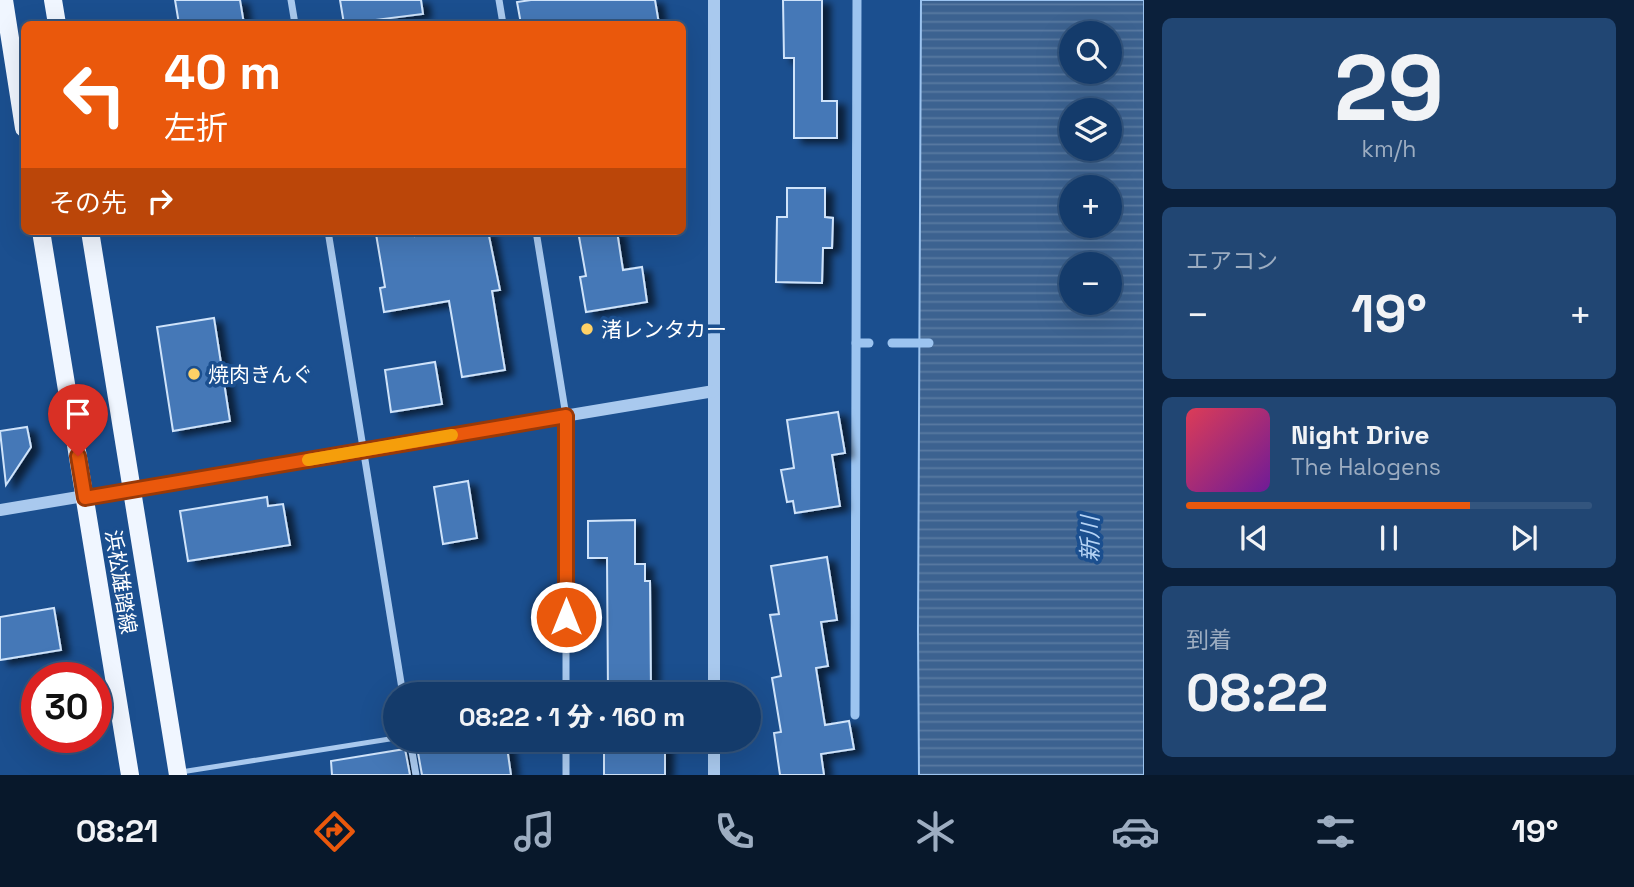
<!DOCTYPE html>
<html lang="ja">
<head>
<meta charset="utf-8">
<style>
	:root { --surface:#143b6b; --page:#214673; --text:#f1f3f6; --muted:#9dadc1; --line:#33557e; --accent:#ea580c }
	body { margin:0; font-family:"Space Grotesk","Noto Sans JP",sans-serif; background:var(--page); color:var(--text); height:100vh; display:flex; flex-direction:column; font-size:26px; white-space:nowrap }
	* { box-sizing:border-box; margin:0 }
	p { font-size:23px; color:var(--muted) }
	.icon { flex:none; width:38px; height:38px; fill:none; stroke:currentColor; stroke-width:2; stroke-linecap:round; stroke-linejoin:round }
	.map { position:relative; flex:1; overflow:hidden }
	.drawer { display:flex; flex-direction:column; gap:18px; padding:18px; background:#0b203b; width:490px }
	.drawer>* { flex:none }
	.top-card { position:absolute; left:21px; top:21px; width:665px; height:214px; border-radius:10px; box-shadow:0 7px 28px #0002,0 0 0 2px var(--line); background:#ea580c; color:#fff; overflow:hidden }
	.buttons { position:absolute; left:1059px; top:21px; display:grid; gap:14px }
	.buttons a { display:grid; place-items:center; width:63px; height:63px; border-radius:50%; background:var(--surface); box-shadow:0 7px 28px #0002,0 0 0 2px var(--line); font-size:35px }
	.speed { position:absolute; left:21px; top:662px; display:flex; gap:14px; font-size:35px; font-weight:700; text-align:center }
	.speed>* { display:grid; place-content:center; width:91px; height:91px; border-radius:50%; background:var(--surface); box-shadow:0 7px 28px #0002,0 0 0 2px var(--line); line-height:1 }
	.speed .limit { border:10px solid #d22; background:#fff; color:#111 }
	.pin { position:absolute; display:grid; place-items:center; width:60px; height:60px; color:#fff; margin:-72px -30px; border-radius:50% 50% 50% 0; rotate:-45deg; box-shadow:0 0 7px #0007 }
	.pin .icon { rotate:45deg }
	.me { position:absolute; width:77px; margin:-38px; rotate:0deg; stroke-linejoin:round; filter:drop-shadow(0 0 5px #0008) }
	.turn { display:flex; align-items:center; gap:24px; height:147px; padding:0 28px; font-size:32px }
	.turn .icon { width:91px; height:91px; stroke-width:2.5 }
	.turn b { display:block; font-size:49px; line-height:60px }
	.then { display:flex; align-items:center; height:66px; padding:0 28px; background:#0003; gap:14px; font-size:26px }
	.big { font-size:52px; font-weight:800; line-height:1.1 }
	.drawer .card { flex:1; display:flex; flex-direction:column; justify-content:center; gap:10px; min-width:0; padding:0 24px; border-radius:10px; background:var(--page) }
	.drawer .dial { align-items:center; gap:0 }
	.dial b { font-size:91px; line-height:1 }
	.song { display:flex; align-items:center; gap:21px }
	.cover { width:84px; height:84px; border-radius:10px; background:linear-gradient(135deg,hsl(350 70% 55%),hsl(280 70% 35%)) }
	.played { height:7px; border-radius:4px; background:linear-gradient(90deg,var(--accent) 70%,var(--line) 70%) }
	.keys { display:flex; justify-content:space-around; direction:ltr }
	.heat { display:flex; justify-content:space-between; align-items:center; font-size:38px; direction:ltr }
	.trip { position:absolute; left:383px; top:682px; width:378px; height:70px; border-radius:35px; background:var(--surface); box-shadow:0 7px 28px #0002,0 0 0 2px var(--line); font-weight:800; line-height:70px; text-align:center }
	.menu { display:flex; height:112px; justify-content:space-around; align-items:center; background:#08182b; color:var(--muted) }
	.menu .icon { width:49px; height:49px }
	.menu .on { color:var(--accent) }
	.menu b { font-size:32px; color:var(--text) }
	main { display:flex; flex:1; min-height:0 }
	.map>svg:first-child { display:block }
	.water { fill:url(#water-rules); stroke:#9cc4f0; stroke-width:2; fill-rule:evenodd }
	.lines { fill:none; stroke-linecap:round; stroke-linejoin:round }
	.stream { stroke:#9cc4f0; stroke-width:9 }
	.building { fill:#4478b7; stroke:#cfe3fa; stroke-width:2; filter:url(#shadow) }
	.service { stroke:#a9c9ee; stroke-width:5 }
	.minor { stroke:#a9c9ee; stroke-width:7 }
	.tertiary { stroke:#a9c9ee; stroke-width:12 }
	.primary { stroke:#f0f6ff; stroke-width:18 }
	.route-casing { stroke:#983908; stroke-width:18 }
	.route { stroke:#ea580c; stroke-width:12 }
	.slow { stroke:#f59e0b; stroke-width:12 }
	.poi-dot { fill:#ffd166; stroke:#1b4f8f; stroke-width:2.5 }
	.labels { text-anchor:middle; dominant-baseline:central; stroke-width:7; stroke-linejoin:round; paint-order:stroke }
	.poi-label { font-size:21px; fill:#fff; stroke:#1b4f8f; text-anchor:start }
	.street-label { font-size:21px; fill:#fff; stroke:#1b4f8f }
	.water-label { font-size:23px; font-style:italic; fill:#b5d3f5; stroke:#1b4f8f }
</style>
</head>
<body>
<main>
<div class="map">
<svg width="1144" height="775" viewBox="0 0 1144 775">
	<defs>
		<pattern id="water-rules" width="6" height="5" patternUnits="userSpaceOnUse" patternTransform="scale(1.75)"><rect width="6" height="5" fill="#3c6290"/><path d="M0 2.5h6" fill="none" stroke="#597aa1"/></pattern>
		<filter id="shadow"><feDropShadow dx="8" dy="4.5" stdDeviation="3.5" flood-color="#0009"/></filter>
	</defs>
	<rect width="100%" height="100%" fill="#1b4f8f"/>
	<!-- water -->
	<path class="water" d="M921,0h223v775h-225l-1,-144zM1071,33h39v39h-39zM1071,110h39v39h-39zM1071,187h39v39h-39zM1071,264h39v39h-39z"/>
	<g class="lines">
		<!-- stream -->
		<g class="stream">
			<polyline points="856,343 869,343"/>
			<polyline points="892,343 929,343"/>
			<polyline points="855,715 857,0"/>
		</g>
	</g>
	<!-- building -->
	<g class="building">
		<polygon points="175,0 240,0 244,24 179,24"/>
		<polygon points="340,0 421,0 423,14 344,24"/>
		<polygon points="531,0 655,0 659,24 521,24 517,2"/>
		<polygon points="783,0 822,0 822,101 837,101 837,138 794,138 794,58 784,58"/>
		<polygon points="787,188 825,188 825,217 833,218 832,248 823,248 822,283 776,282 777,217 787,217"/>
		<polygon points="395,231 415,231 415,236 447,231 488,231 500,290 492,291 505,370 462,377 449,301 384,312 380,288 385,287 376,234"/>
		<polygon points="578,231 617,231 623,270 642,267 647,302 586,312 580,277 586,276"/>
		<polygon points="214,318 230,421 173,431 157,327"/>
		<polygon points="435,362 442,404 391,412 385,370"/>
		<polygon points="838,412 845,453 832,455 840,506 795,513 793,501 787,502 781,470 794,468 787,420"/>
		<polygon points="27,427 31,447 6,485 0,431"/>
		<polygon points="468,481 477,538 443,544 434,487"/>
		<polygon points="267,497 268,506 283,504 290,545 188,561 180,511"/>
		<polygon points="635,520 635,564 645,564 645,581 650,581 651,693 608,693 607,558 588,558 588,521"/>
		<polygon points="827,557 837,620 821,622 828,666 816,668 825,725 849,721 854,749 821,754 824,775 780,775 774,733 781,732 772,678 781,676 770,615 779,614 771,566"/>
		<polygon points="54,608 61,650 0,660 0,617"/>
		<polygon points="429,740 506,740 511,775 422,775 417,747 429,745"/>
		<rect x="604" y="740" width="61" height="35"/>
		<polygon points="405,749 410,775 332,775 331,761"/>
	</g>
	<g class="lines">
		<!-- service -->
		<polyline class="service" points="181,772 396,738"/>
		<!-- minor -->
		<g class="minor">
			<polyline points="291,0 295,24"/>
			<polyline points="499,0 503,24"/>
			<polyline points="328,231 403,695"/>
			<polyline points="536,231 566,416 566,695"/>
			<polyline points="410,740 416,775"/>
			<polyline points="566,775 566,740"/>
		</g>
		<!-- tertiary -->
		<g class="tertiary">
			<polyline points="714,0 714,695"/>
			<polyline points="0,510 714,391"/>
			<polyline points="714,740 714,775"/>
		</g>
		<!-- primary -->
		<g class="primary">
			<polyline points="4,0 24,128"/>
			<polyline points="53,0 57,24"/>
			<polyline points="41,231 130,775"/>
			<polyline points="90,231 178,775"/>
		</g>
	</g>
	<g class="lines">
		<defs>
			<polyline id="route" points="78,456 85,498 566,416 566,617"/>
		</defs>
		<!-- route casing -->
		<use href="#route" class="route-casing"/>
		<!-- route -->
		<use href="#route" class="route"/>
		<!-- slow -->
		<polyline class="slow" points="308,460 452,435"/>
	</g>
	<!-- markers -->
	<g class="poi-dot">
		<circle cx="587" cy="329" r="7"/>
		<circle cx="194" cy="374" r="7"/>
	</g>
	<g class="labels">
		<!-- poi labels -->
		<g class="poi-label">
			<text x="601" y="329">渚レンタカー</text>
			<text x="208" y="374">焼肉きんぐ</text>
		</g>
		<!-- street labels -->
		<g class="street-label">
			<text transform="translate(121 582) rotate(81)">浜松雄踏線</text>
		</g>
		<!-- water labels -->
		<g class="water-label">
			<text transform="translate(1090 539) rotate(-90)">新川</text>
		</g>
	</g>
</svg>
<div class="buttons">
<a><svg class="icon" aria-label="search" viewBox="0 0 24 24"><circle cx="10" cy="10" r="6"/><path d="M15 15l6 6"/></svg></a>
<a><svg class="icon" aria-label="layers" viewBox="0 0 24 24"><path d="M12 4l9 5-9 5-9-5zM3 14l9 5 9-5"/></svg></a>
<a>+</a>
<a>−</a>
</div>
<div class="speed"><div class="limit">30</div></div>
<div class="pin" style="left:78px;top:456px;background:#d93025"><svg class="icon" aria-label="arrive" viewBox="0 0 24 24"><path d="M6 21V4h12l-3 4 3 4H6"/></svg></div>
<svg class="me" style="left:566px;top:617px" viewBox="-20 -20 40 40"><circle r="17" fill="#ea580c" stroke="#fff" stroke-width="3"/><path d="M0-11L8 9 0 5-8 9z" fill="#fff"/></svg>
<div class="trip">08:22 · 1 分 · 160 m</div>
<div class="top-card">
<div class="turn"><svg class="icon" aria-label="left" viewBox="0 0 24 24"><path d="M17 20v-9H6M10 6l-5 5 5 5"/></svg><div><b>40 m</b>左折</div></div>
<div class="then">その先<svg class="icon" aria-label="right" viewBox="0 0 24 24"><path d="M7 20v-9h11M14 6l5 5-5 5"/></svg></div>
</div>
</div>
<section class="drawer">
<div class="card dial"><b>29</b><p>km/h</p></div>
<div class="card"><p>エアコン</p>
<div class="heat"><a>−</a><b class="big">19°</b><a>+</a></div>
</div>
<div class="card">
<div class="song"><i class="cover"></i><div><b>Night Drive</b><p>The Halogens</p></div></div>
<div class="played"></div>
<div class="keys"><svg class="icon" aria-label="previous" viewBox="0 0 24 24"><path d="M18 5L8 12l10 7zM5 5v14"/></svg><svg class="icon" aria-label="pause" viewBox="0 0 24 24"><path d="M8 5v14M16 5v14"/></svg><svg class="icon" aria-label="next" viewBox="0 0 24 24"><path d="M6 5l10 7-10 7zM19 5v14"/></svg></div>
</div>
<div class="card"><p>到着</p><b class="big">08:22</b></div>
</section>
</main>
<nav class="menu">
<b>08:21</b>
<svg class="icon on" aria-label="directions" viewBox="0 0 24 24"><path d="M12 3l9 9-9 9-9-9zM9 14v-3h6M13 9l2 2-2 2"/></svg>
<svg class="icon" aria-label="music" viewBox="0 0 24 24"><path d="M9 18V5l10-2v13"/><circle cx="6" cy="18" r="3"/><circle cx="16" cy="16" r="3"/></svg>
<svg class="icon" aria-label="phone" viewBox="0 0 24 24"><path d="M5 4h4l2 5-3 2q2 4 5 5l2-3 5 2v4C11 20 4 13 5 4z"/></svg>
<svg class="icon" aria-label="climate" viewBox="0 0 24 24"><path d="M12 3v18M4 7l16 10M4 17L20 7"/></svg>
<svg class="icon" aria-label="car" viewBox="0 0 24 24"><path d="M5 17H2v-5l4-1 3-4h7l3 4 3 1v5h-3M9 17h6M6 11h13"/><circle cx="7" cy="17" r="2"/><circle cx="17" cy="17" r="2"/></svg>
<svg class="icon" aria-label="filters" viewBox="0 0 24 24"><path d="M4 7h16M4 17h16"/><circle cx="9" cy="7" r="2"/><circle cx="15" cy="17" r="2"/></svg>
<b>19°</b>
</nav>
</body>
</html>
